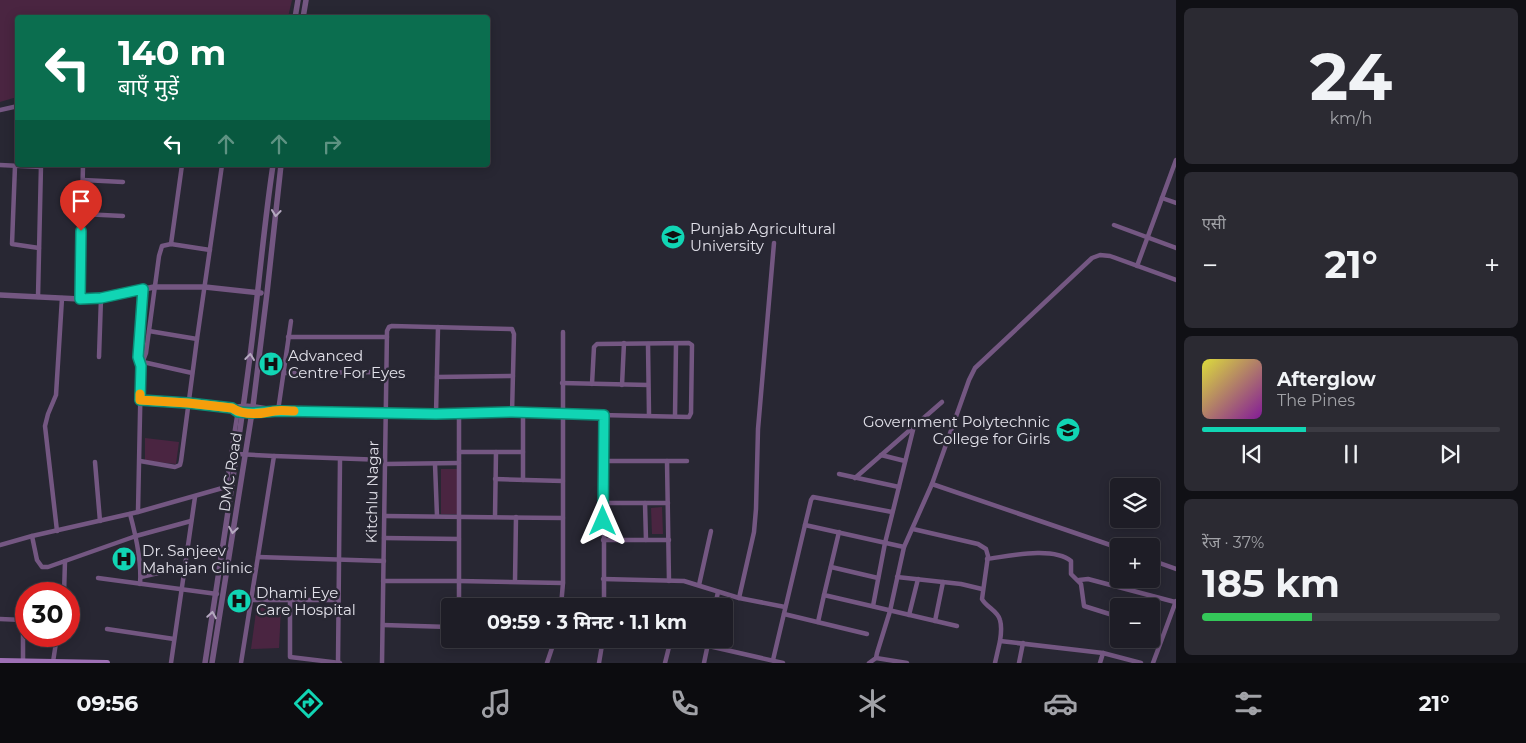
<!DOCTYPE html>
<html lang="hi">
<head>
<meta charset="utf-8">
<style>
	:root { --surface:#1e1d26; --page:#2b2a32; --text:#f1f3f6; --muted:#a1a2a7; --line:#3c3b43; --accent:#11d5b4 }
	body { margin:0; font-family:Montserrat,"Noto Sans Devanagari",sans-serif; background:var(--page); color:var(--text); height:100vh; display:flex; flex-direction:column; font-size:19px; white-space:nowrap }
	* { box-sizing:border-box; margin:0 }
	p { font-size:16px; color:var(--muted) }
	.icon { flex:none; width:28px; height:28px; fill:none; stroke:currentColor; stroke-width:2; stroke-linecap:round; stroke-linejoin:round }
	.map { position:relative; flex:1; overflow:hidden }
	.side { display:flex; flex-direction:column; gap:8px; padding:8px; background:#101015; width:350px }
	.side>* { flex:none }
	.guide { position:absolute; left:15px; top:15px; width:475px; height:152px; border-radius:5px; box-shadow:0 2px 12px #0003,0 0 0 1px var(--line); background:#0b6e4f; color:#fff; overflow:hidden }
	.tools { position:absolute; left:1110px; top:478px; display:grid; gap:10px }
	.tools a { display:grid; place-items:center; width:50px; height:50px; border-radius:5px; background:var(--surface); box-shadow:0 2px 12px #0003,0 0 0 1px var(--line); font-size:25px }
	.speed { position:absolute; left:15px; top:582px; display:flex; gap:10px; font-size:25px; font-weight:700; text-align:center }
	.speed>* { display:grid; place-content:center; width:65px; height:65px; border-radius:50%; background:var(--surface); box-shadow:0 2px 12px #0003,0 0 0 1px var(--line); line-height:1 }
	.speed .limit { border:8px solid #d22; background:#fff; color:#111 }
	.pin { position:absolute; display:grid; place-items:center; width:42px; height:42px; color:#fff; margin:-51px -21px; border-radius:50% 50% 50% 0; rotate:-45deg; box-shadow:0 0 5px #0007 }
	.pin .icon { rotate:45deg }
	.me { position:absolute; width:55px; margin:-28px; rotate:0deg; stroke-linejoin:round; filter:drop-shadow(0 0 4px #0008) }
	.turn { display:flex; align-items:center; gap:18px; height:105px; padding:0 20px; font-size:22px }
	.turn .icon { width:65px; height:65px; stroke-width:2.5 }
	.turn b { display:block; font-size:35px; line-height:42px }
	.lanes { display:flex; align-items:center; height:48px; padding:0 20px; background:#0003; justify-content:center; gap:25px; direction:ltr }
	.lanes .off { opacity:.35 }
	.big { font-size:38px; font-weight:700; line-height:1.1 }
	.side .tile { flex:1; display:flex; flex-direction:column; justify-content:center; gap:8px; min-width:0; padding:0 18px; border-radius:8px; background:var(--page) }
	.side .dial { align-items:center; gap:0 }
	.dial b { font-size:65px; line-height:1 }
	.song { display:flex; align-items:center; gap:15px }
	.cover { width:60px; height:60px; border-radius:8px; background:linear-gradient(135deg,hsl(60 70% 55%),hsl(290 70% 35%)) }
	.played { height:5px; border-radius:2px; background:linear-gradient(90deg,var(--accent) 35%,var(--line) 35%) }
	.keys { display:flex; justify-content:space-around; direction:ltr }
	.heat { display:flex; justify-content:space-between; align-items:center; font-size:28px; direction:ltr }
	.charge { height:8px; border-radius:4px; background:linear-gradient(90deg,#34c759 37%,var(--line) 0) }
	.trip { position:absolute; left:441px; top:598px; width:292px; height:50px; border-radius:5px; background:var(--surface); box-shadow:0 2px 12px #0003,0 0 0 1px var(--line); font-weight:700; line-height:50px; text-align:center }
	.tabs { display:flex; height:80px; justify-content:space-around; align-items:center; background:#0c0c0f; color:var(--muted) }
	.tabs .icon { width:35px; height:35px }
	.tabs .current { color:var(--accent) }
	.tabs b { font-size:22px; color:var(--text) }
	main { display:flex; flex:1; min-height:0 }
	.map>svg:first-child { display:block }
	.green { fill:#4a2541 }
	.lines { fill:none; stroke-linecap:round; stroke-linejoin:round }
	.minor { stroke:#745782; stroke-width:4.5 }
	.tertiary { stroke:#745782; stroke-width:5.5 }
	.secondary { stroke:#9e70b5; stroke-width:6 }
	.oneway { stroke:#b5a9c0 }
	.route-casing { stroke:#0b8a75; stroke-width:12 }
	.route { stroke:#11d5b4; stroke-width:9 }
	.slow { stroke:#f59e0b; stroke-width:9 }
	.labels { text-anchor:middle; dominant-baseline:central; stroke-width:5; stroke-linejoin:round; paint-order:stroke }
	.poi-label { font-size:15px; fill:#e1e0e9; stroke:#282733; text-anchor:start }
	.street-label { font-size:15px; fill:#e1e0e9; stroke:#282733 }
</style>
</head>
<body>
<main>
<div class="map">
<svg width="1176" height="663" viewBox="0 0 1176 663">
	<rect width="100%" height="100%" fill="#282733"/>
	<!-- green -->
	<g class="green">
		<polygon points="0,0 292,0 288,17 18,18 17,97 0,102"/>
		<polygon points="145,438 179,442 176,464 145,461"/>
		<rect x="441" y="469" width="17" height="45"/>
		<polygon points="662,507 663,534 652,534 651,508"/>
		<polygon points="257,605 281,608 279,648 251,649"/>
	</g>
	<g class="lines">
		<!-- minor -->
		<g class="minor">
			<polyline points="0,110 18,106"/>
			<polyline points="0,165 41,167"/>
			<polyline points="15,166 12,244 39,248"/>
			<polyline points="83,180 123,182"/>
			<polyline points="1162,198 1176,203"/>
			<polyline points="82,214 123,216"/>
			<polyline points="1114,225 1176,248"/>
			<polyline points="171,244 182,165"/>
			<polyline points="1137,266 1176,160"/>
			<polyline points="38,297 41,165"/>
			<polyline points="80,299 83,165"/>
			<polyline points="149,331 197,339"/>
			<polyline points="288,337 387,337"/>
			<polyline points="648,344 649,415"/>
			<polyline points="99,357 101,298"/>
			<polyline points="143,362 192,373"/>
			<polyline points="141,366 146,353 159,256 162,246 171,244 210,250"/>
			<polyline points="284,373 387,372"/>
			<polyline points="437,377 513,376"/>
			<polyline points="562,383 648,385"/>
			<polyline points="622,385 624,343"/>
			<polyline points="140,400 188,403 232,408"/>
			<path d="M275,411c-13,-5 -30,-7 -43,-3 11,8 30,6 43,3l161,3 76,-1 177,4 2,-4 1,-68 -3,-2 -92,1 -3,3 -2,37"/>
			<polyline points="278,411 291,321"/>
			<polyline points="436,414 438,327"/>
			<polyline points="604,415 604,606"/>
			<polyline points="675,416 676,344"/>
			<polyline points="459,452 523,452"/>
			<polyline points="237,454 274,456 241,663"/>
			<polyline points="881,455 905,461"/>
			<polyline points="274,456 385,460"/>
			<polyline points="140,461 175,467 180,465 181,461 197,339 222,165"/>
			<polyline points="604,461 687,461"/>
			<polyline points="667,461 669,581"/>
			<polyline points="95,462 100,521"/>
			<polyline points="385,464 459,463"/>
			<polyline points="435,464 437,516"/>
			<polyline points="839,474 899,487"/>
			<polyline points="855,478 942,402"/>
			<polyline points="495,479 563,481"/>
			<polyline points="523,480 523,413"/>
			<polyline points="932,484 1119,548"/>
			<polyline points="604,503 668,503"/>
			<polyline points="645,503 646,540"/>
			<polyline points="138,512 141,366 138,357 143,289"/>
			<path d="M130,514c6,22 12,47 10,70"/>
			<polyline points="385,516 563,518"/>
			<polyline points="495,517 496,452"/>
			<polyline points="805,525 811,500 813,497 892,512"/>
			<path d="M913,529l65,15 8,5 2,7 -6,43c4,8 16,12 18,21 2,7 1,15 0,21"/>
			<polyline points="57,531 45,426 48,414 56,395 62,298"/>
			<polyline points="839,532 824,595 957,626"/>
			<polyline points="32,536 37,560 42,567 48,567 136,536 191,521"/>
			<polyline points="384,538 459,539"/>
			<polyline points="603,540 669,540"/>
			<polyline points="0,545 32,536 138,512 226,487 238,410"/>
			<polyline points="258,557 384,561"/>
			<path d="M987,559c22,-3 66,-13 84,2v13l10,10 3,22 35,11"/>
			<polyline points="1151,560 1176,569"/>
			<polyline points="831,567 878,578"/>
			<polyline points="141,577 184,567"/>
			<polyline points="897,577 961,584 982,589"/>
			<polyline points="98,578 217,594"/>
			<polyline points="603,579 684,581 739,598 785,607"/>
			<polyline points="1079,580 1088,579 1175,602"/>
			<polyline points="383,581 459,581 563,583"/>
			<polyline points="515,581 516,517"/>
			<polyline points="699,585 711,531"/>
			<polyline points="64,594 65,561"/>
			<polyline points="739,598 754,532 756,509 758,429 774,243"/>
			<polyline points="251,600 338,600"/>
			<polyline points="290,600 290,657 340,663"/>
			<polyline points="459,606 459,413"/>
			<polyline points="561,606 563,583 563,332"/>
			<polyline points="715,606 718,592"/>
			<polyline points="873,606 885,543 914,426"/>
			<polyline points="784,614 867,634"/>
			<polyline points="909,615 918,579"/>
			<polyline points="0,619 23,620"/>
			<polyline points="935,621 943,582"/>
			<polyline points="818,622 824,595"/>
			<polyline points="383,625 450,627"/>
			<polyline points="107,629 174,639"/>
			<polyline points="678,639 783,663"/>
			<polyline points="876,658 907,663"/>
			<polyline points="773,660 805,525 904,547"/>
			<polyline points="23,662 23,601"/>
			<polyline points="53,662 57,636"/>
			<polyline points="171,663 195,497"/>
			<polyline points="338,663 340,459"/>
			<polyline points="382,663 387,331 389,327 392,326 512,329 514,334 512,413"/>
			<polyline points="547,663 555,639"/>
			<polyline points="599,663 603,639"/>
			<polyline points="665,663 671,639"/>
			<polyline points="704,663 709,639"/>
			<polyline points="869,663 876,658 877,653 890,611 904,547 932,484 969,380 975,368 1092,258 1100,255 1110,256 1176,280"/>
			<polyline points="995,663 1000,641 1103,653 1141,663"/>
			<polyline points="1019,663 1023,643"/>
			<polyline points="1100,663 1103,653"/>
			<polyline points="1153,663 1176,601"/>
		</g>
		<!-- tertiary -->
		<g class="tertiary">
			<polyline points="295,18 298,0"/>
			<polyline points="303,18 306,0"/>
			<polyline points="0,295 80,299 101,298 154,287 205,287 261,293"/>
			<path d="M205,663c15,-100 31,-199 44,-299 9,-66 14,-133 24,-199"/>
			<polyline points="212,663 253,406 267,293 281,165"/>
		</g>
		<!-- secondary -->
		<polyline class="secondary" points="0,661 107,663"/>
	</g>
	<!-- one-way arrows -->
	<defs><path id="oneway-chevron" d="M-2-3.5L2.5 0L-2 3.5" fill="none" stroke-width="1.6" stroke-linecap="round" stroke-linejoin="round" transform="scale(1.25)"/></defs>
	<g class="oneway">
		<use href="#oneway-chevron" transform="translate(276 213) rotate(96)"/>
		<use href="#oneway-chevron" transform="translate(250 357) rotate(-83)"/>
		<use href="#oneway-chevron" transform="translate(233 530) rotate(99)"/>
		<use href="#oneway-chevron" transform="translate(212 615) rotate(-81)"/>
	</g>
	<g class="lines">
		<defs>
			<polyline id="route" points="81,231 80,299 101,298 143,289 138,357 141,366 140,400 188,403 232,408 238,412 252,413 278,411 436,414 512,412 604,415 603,521"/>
		</defs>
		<!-- route casing -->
		<use href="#route" class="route-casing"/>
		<!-- route -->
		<use href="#route" class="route"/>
		<!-- slow -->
		<path class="slow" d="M140,394v6l48,3 44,5c12,8 29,6 42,3 7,-1 14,0 20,0"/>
	</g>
	<!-- icons -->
	<defs>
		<symbol id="university-disc" viewBox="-11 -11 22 22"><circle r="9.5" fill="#11d5b4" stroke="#282733"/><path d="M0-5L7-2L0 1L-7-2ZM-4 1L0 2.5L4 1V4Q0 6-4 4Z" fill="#111"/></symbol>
		<symbol id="hospital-disc" viewBox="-11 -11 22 22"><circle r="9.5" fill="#11d5b4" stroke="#282733"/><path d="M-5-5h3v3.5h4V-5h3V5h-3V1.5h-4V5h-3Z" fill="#111"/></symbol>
	</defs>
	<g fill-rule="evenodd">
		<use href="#university-disc" x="659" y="223" width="28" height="28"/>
		<use href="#hospital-disc" x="257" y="350" width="28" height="28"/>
		<use href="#university-disc" x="1054" y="416" width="28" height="28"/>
		<use href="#hospital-disc" x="110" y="545" width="28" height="28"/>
		<use href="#hospital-disc" x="225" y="587" width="28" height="28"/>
	</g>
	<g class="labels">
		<!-- poi labels -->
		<g class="poi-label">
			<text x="690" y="228">Punjab Agricultural<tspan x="690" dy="17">University</tspan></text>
			<text x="288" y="355">Advanced<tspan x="288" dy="17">Centre For Eyes</tspan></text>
			<text x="1050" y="421" text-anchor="end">Government Polytechnic<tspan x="1050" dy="17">College for Girls</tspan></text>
			<text x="142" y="550">Dr. Sanjeev<tspan x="142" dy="17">Mahajan Clinic</tspan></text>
			<text x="256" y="592">Dhami Eye<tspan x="256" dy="17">Care Hospital</tspan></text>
		</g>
		<!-- street labels -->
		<g class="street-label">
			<text transform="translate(230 472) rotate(-81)">DMC Road</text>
			<text transform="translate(372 492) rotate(-89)">Kitchlu Nagar</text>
		</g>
	</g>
</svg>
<div class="tools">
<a><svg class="icon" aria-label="layers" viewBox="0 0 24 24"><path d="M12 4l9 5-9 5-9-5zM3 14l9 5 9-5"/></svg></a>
<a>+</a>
<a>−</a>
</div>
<div class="speed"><div class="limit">30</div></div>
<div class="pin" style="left:81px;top:231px;background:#d93025"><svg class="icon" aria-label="arrive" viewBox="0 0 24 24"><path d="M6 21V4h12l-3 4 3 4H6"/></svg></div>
<svg class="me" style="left:603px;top:521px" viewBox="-20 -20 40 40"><path d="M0-17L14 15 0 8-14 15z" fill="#11d5b4" stroke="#fff" stroke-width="4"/></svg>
<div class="trip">09:59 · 3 मिनट · 1.1 km</div>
<div class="guide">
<div class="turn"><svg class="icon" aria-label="left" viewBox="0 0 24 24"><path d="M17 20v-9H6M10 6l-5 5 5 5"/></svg><div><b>140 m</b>बाएँ मुड़ें</div></div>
<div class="lanes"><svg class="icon" aria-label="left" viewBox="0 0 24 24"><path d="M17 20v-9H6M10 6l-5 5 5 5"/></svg><svg class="icon off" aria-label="ahead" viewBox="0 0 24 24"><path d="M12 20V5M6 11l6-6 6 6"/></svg><svg class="icon off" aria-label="ahead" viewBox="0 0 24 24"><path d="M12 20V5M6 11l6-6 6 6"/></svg><svg class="icon off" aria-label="right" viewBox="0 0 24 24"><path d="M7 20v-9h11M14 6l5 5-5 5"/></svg></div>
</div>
</div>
<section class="side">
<div class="tile dial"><b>24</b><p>km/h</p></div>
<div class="tile"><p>एसी</p>
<div class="heat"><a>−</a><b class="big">21°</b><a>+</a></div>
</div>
<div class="tile">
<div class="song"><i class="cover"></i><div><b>Afterglow</b><p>The Pines</p></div></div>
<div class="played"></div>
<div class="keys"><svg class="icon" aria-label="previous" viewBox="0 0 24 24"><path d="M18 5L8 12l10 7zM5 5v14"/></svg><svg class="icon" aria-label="pause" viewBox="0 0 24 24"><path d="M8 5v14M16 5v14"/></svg><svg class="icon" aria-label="next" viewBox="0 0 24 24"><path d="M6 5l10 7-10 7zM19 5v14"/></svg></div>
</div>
<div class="tile"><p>रेंज · 37%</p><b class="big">185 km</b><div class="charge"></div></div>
</section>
</main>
<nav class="tabs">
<b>09:56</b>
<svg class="icon current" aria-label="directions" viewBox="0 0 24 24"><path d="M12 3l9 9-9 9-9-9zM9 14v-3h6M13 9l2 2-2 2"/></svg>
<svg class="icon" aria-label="music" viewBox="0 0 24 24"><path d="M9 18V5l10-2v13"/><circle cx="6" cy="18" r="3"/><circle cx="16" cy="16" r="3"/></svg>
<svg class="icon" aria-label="phone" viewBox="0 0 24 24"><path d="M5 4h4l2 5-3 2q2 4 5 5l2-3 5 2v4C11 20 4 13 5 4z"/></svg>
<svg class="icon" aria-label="climate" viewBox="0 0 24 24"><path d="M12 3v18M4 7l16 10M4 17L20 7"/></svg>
<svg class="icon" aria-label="car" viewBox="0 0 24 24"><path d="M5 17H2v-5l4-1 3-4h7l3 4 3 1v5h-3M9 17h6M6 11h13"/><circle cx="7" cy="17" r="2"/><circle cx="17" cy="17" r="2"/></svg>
<svg class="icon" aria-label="filters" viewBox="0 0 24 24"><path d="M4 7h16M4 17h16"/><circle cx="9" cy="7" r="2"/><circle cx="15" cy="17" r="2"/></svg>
<b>21°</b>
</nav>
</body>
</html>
